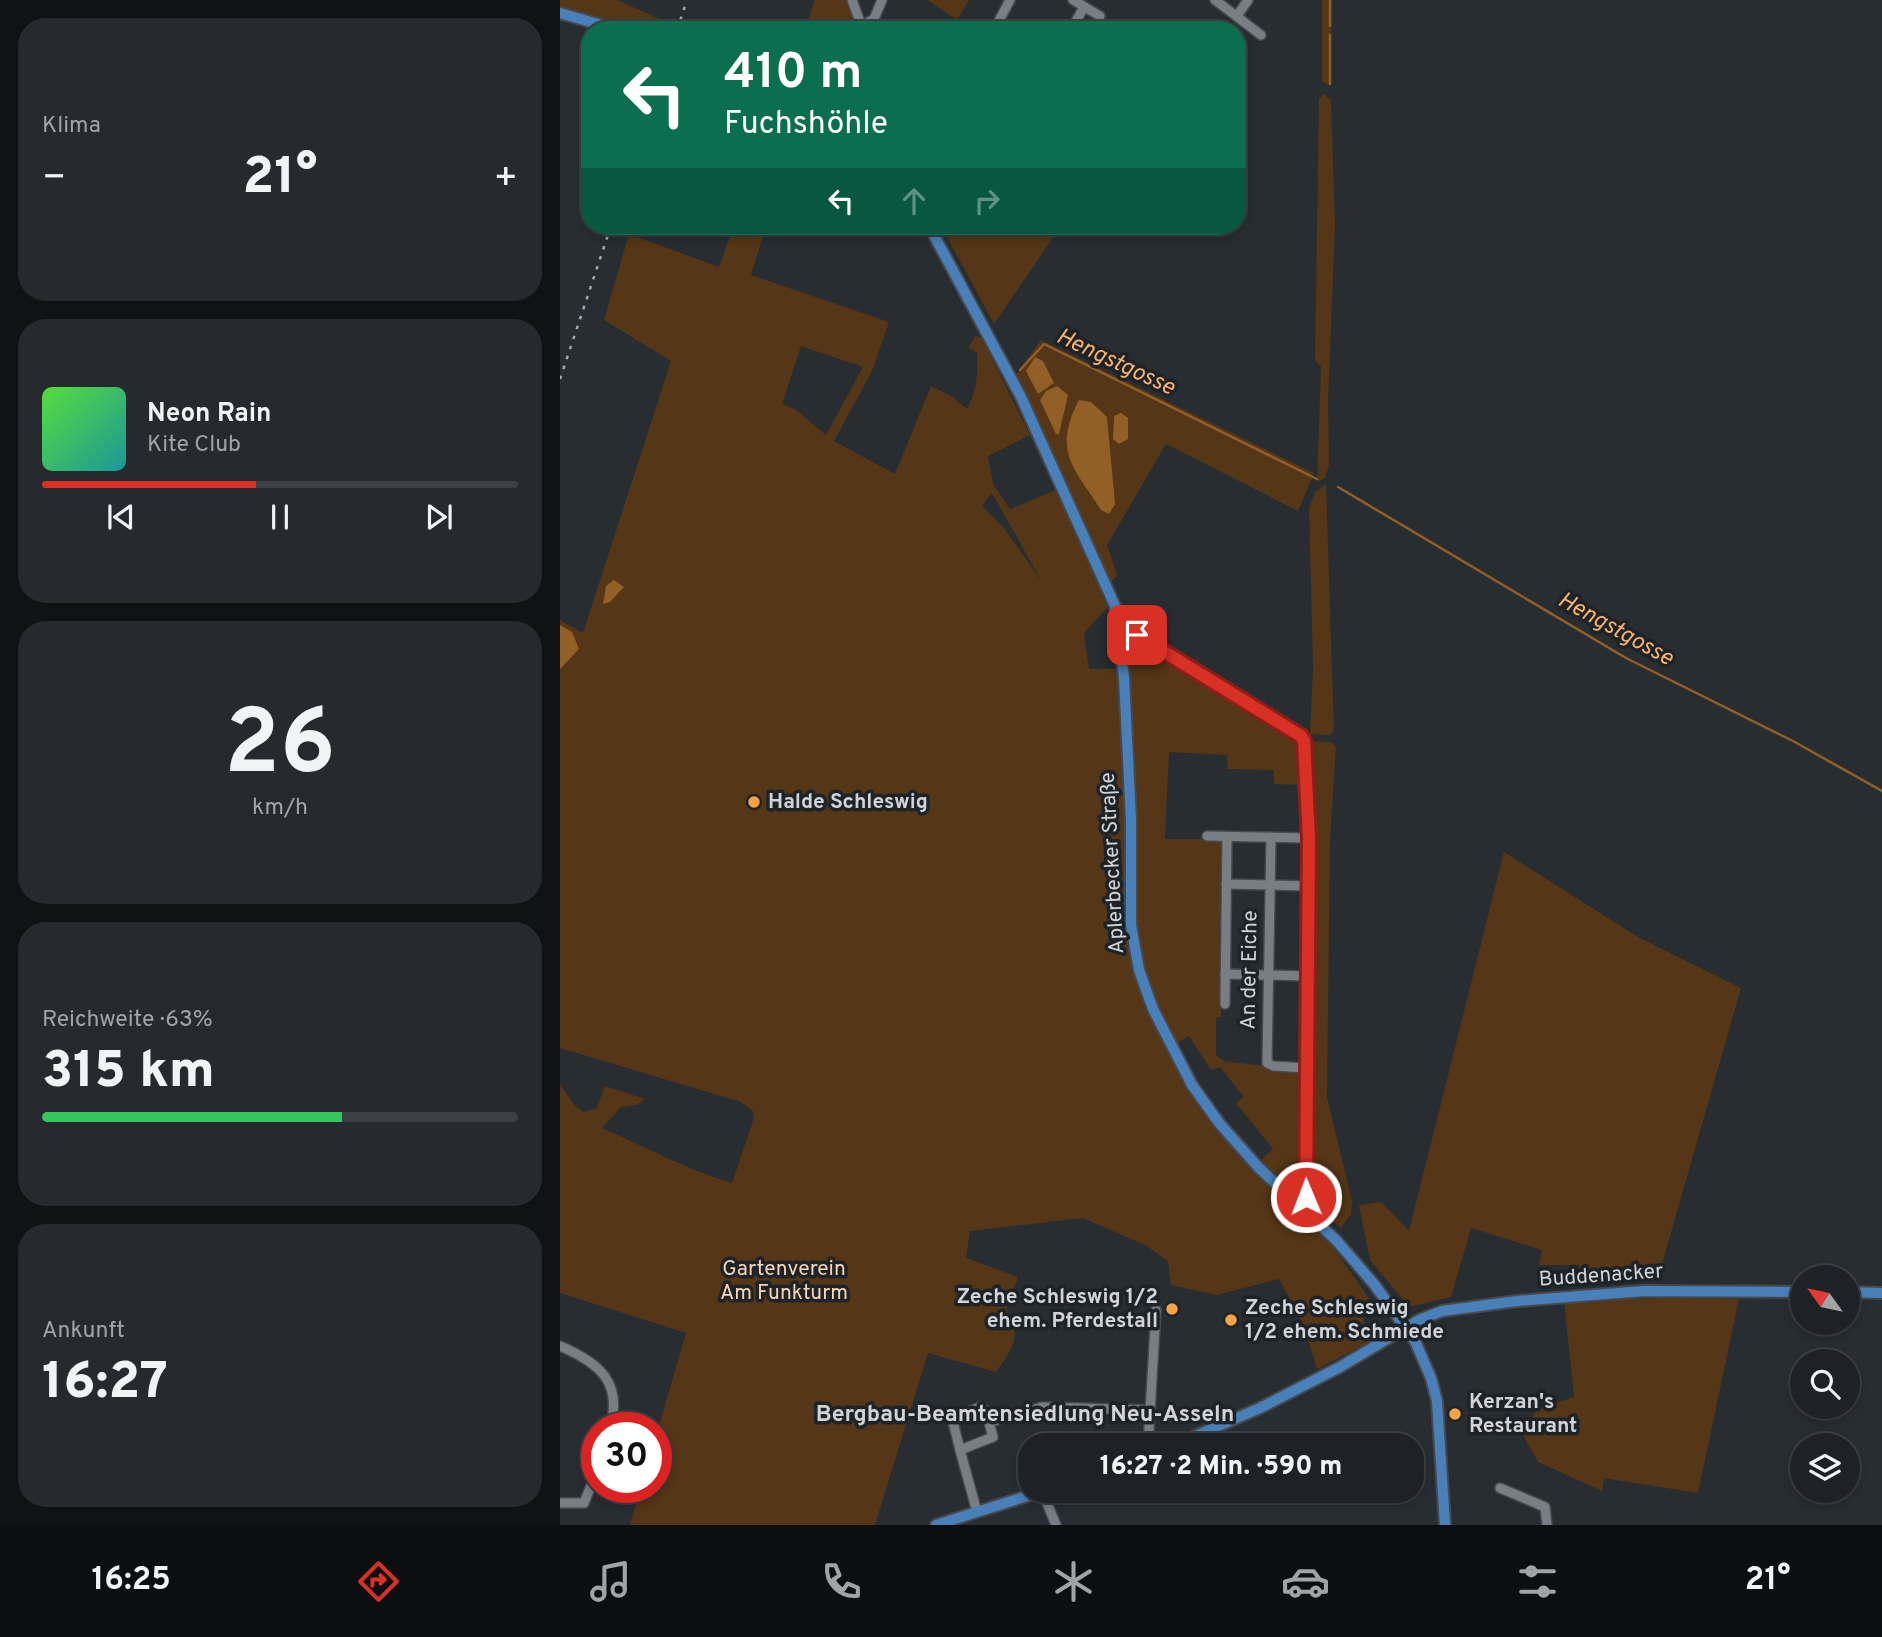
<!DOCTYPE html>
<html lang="de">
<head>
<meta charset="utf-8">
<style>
	:root { --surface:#1e2226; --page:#262a2e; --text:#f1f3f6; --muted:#a1a4a7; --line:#3c3f43; --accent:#d93025 }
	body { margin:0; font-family:Overpass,sans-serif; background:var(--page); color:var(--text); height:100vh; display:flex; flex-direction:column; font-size:26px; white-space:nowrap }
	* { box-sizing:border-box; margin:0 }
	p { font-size:23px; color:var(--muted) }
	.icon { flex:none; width:38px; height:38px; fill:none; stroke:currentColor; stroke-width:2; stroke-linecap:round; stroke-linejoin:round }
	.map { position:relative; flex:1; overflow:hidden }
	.drawer { display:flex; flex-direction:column; gap:18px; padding:18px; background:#101315; width:560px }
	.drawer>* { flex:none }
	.guide { position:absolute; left:21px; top:21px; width:665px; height:214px; border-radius:28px; box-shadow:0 4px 10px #0003,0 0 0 2px var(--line); background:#0b6e4f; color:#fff; overflow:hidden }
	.needle { width:46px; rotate:303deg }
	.controls { position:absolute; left:1230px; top:1265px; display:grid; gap:14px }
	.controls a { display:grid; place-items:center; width:70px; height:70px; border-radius:50%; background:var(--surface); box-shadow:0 4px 10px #0003,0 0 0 2px var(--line); font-size:35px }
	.speed { position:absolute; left:21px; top:1412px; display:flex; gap:14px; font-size:35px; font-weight:700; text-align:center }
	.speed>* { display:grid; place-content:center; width:91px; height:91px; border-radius:50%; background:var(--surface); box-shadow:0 4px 10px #0003,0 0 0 2px var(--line); line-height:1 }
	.speed .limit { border:10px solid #d22; background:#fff; color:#111 }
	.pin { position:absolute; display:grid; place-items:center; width:60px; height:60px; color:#fff; margin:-30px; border-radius:14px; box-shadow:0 4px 10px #0006 }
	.me { position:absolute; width:77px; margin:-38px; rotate:359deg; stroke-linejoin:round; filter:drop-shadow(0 0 5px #0008) }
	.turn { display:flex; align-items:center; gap:24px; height:147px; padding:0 28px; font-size:32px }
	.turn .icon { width:91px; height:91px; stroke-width:2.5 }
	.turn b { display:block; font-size:49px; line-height:60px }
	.lanes { display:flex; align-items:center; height:66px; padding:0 28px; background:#0003; justify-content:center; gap:35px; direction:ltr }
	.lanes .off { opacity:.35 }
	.big { font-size:52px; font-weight:800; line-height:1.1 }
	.drawer .card { flex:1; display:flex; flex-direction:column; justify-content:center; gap:10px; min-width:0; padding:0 24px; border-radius:28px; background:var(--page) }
	.drawer .dial { align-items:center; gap:0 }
	.dial b { font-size:91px; line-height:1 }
	.song { display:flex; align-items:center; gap:21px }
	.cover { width:84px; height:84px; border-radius:10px; background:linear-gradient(135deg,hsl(110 70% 55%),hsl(180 70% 35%)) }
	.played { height:7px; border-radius:4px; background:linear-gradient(90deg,var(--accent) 45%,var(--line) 45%) }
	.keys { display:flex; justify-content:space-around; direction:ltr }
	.heat { display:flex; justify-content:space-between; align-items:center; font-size:38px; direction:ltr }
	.charge { height:10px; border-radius:5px; background:linear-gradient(90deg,#34c759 63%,var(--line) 0) }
	.trip { position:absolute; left:458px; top:1433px; width:406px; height:70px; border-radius:28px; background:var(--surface); box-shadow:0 4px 10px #0003,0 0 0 2px var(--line); font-weight:800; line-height:70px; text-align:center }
	.tab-bar { display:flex; height:112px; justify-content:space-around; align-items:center; background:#0c0e0f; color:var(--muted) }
	.tab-bar .icon { width:49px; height:49px }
	.tab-bar .on { color:var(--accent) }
	.tab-bar b { font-size:32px; color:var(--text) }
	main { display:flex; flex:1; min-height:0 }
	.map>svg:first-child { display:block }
	.green { fill:#553616; fill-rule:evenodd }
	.water { fill:#925f26 }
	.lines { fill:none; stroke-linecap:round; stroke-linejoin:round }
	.stream { stroke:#925f26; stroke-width:2.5 }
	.minor-casing { stroke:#464a4f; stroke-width:12 }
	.major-casing { stroke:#464a4f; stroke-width:14 }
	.minor { stroke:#797e85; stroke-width:9 }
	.major { stroke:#4a80b9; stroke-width:10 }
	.rail { stroke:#a5a8ac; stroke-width:2.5; stroke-dasharray:3.5 7; stroke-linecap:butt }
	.route-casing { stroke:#8d1f18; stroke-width:18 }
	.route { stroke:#d93025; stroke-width:12 }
	.poi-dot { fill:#f6a247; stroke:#1e2328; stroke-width:2.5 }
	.labels { text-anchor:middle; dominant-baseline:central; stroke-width:7; stroke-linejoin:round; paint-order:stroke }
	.poi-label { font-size:21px; font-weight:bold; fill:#d0d3d7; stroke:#1e2328; text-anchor:start }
	.street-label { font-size:21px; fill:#d0d3d7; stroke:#1e2328 }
	.park-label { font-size:21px; fill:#f9d4b2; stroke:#1e2328 }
	.water-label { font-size:23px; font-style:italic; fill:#f9b26a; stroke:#1e2328 }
	.neighbourhood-label { font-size:23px; font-weight:bold; fill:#d0d3d7; stroke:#1e2328 }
</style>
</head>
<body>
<main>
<section class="drawer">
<div class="card"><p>Klima</p>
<div class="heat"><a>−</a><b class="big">21°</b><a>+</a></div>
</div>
<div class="card">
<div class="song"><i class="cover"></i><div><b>Neon Rain</b><p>Kite Club</p></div></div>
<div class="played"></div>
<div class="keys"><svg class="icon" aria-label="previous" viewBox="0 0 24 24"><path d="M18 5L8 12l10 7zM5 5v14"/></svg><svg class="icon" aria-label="pause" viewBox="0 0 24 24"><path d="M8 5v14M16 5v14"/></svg><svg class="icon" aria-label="next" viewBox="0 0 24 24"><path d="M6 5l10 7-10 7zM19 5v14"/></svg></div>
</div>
<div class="card dial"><b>26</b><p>km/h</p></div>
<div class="card"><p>Reichweite · 63%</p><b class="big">315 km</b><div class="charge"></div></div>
<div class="card"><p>Ankunft</p><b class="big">16:27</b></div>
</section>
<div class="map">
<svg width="1322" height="1525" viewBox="0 0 1322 1525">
	<rect width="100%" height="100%" fill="#282d32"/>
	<!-- green -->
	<g class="green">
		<polygon points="0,0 57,0 111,24 108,30 73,30 0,9"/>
		<polygon points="255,0 287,0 299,30 240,30 248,20"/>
		<polygon points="367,0 409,0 397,20"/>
		<polygon points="762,0 772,0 770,86 762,81"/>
		<polygon points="764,94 771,100 775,226 768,402 769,465 765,478 757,482 761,367 755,360 759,98"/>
		<path d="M174,226h32l-15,49 138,47 -17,49 -38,70 61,33 36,-88 20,10 16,13c10,-17 11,-37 10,-56l-9,-5 7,-12 7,2 48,97 -42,21 5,28 17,25 46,-19 52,117 -24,26 5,36h33l13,287 46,113 98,122 54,56 38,54 -9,13 9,27 -54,28 -13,-43 -25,-47 -62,16 -46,-10 -3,-24 -23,-16 -62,-27 -113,13 -4,27 52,19 -12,32c16,29 8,38 -10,63l-68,-19 -53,172h-245l11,-37h15v-52l30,-103 -126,-40v-208l16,22 8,5 13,-4 8,-22 40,13 -8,6 -16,2 -19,21c46,20 81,40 130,55l22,-65 -1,-7 -12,-9 -181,-54v-428l23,13 88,-272 -67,-41 25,-86 90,33zM241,346l62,21 -37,68 -31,-26 -13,-5zM432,493l50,89 -38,-54 -22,-22z"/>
		<polygon points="381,226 501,226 434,324"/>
		<polygon points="481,340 754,473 738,511 606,444 547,545 557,575 549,584 455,376"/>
		<polygon points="766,484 774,731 770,735 750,734 753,667 749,508 755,492"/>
		<polygon points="577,642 741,742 743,785 714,784 714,770 668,769 667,755 609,752 605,839 665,839 661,1017 656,1017 656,1055 664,1061 743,1071 742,1197 739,1199 699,1162 713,1149 676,1103 684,1097 660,1067 651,1070 629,1036 614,1045 585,978 576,937 566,669 571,650"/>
		<polygon points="749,741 771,742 776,747 770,838 767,1097 792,1201 791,1214 781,1228 751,1205 754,840"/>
		<polygon points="944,852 1078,937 1181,988 1098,1278 1015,1284 1020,1265 979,1265 982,1250 911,1228 891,1297 849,1307 810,1260 799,1205 821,1202 849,1231"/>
		<polygon points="1108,1298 1179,1299 1138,1493 1044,1478 1042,1491 978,1462 963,1435 977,1409 1014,1397 1004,1301"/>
	</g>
	<!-- water -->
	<g class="water">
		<polygon points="475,357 483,361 494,383 478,394 466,371"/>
		<polygon points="497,386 508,395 499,434 496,434 480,400 486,391"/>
		<path d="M519,400l12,2 16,15 8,87 -6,10 -8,-4c-27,-43 -49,-58 -22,-110z"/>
		<polygon points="561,413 568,418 568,439 559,444 553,439 554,416"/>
		<polygon points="54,580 64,587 50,602 43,604 46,586"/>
		<polygon points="0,625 12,632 19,649 0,669"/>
	</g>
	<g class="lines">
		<!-- stream -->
		<g class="stream">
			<polyline points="770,0 770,26"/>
			<polyline points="770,84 770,35"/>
			<polyline points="460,370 484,344 757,479"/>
			<polyline points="778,487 1066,658 1233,741 1322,791"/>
		</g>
		<defs>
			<g id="minor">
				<polyline points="292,0 303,30"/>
				<polyline points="513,0 540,16"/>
				<polyline points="655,0 701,35"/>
				<polyline points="677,16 688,0"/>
				<polyline points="302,26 314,19 322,0"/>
				<polyline points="434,30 450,0"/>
				<polyline points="511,30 524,7"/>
				<polyline points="560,627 741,736 744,741 749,838 746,1197 741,1207"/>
				<polyline points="647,836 749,838"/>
				<polyline points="711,837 707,1063 713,1066 746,1068"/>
				<polyline points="666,884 748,886"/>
				<polyline points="665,974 747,976"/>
				<polyline points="665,1004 667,837"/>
				<path d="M0,1346c40,17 63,37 50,82"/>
				<polygon points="420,1407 426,1411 433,1437 400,1450 392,1418"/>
				<polyline points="430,1422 482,1407 590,1410"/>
				<polyline points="588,1446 596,1310"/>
				<polyline points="400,1450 417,1512"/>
				<polyline points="940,1488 985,1507 987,1525"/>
				<polyline points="482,1491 496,1525"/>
				<polyline points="0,1503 24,1503 37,1471"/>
			</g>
			<g id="major">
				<polyline points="0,13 59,30"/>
				<polyline points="369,226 461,397 555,606 564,678 571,820 571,925 579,970 593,1009 632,1085 660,1124 699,1168 776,1240 814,1284 855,1341 871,1378 877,1401 885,1525"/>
				<polyline points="1288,1292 1322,1293"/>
				<polyline points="612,1446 700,1408 780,1367 859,1320 882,1311 957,1301 1084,1291 1242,1292"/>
				<polyline points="376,1525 483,1491"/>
			</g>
		</defs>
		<!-- minor casing -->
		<use href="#minor" class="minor-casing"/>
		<!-- major casing -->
		<use href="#major" class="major-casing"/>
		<!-- minor -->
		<use href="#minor" class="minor"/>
		<!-- major -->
		<use href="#major" class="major"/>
		<!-- rail -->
		<g class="rail">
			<polyline points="117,30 127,0"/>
			<polyline points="0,379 51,226"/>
		</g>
	</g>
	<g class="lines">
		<defs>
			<polyline id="route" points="577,635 741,736 744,741 749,838 746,1197"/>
		</defs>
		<!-- route casing -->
		<use href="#route" class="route-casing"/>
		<!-- route -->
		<use href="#route" class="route"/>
	</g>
	<!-- markers -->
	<g class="poi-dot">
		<circle cx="194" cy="802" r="7"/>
		<circle cx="612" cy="1309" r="7"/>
		<circle cx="671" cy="1320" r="7"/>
		<circle cx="895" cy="1414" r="7"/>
	</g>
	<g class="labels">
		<!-- poi labels -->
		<g class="poi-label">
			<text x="208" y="802">Halde Schleswig</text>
			<text x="598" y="1297" text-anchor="end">Zeche Schleswig 1/2<tspan x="598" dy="24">ehem. Pferdestall</tspan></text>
			<text x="685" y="1308">Zeche Schleswig<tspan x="685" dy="24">1/2 ehem. Schmiede</tspan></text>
			<text x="909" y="1402">Kerzan's<tspan x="909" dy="24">Restaurant</tspan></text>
		</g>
		<!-- street labels -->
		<g class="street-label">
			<text transform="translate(553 863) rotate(-93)">Aplerbecker Straße</text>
			<text transform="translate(690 970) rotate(-89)">An der Eiche</text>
			<text transform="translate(1041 1276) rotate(-4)">Buddenacker</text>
		</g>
		<!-- park labels -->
		<g class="park-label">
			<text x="224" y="1269">Gartenverein<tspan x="224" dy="24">Am Funkturm</tspan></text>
		</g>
		<!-- water labels -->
		<g class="water-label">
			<text transform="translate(555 363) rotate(25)">Hengstgosse</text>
			<text transform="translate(1055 630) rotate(29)">Hengstgosse</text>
		</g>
		<!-- neighbourhood labels -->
		<g class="neighbourhood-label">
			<text x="465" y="1415">Bergbau-Beamtensiedlung Neu-Asseln</text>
		</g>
	</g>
</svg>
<div class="controls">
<a><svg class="needle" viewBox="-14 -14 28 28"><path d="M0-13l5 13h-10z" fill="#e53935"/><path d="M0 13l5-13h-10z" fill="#a1a4a7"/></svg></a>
<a><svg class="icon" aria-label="search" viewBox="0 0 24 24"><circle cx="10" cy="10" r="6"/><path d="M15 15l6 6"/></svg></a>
<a><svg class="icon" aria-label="layers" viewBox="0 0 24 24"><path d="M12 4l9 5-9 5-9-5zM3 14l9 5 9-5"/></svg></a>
</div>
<div class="speed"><div class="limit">30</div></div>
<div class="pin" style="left:577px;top:635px;background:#d93025"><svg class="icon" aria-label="arrive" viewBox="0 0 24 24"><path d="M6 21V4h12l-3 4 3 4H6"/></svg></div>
<svg class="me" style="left:746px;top:1197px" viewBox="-20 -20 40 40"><circle r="17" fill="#d93025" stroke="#fff" stroke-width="3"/><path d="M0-11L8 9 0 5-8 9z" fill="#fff"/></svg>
<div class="trip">16:27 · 2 Min. · 590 m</div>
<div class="guide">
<div class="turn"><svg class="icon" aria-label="left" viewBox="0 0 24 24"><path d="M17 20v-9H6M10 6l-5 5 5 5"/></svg><div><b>410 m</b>Fuchshöhle</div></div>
<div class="lanes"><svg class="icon" aria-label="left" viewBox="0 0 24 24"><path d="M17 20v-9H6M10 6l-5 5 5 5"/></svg><svg class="icon off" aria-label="ahead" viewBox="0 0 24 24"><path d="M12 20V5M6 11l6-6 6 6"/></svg><svg class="icon off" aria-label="right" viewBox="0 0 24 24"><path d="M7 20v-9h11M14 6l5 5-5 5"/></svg></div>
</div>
</div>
</main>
<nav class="tab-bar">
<b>16:25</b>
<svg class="icon on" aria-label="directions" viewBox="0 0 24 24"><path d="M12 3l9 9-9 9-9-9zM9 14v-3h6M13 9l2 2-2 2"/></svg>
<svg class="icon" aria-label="music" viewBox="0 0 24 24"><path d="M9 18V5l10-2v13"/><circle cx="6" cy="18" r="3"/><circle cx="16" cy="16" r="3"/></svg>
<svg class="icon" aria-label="phone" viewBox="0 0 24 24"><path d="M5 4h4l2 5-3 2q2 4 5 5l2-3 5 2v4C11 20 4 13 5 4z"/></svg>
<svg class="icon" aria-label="climate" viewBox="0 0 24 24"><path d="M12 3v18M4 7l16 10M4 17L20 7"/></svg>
<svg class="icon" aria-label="car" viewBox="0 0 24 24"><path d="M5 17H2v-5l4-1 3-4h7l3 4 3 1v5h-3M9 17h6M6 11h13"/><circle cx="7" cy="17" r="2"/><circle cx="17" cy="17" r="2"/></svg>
<svg class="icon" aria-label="filters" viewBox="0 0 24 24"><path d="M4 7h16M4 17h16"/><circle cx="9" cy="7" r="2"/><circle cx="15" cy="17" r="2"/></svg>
<b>21°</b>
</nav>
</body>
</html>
